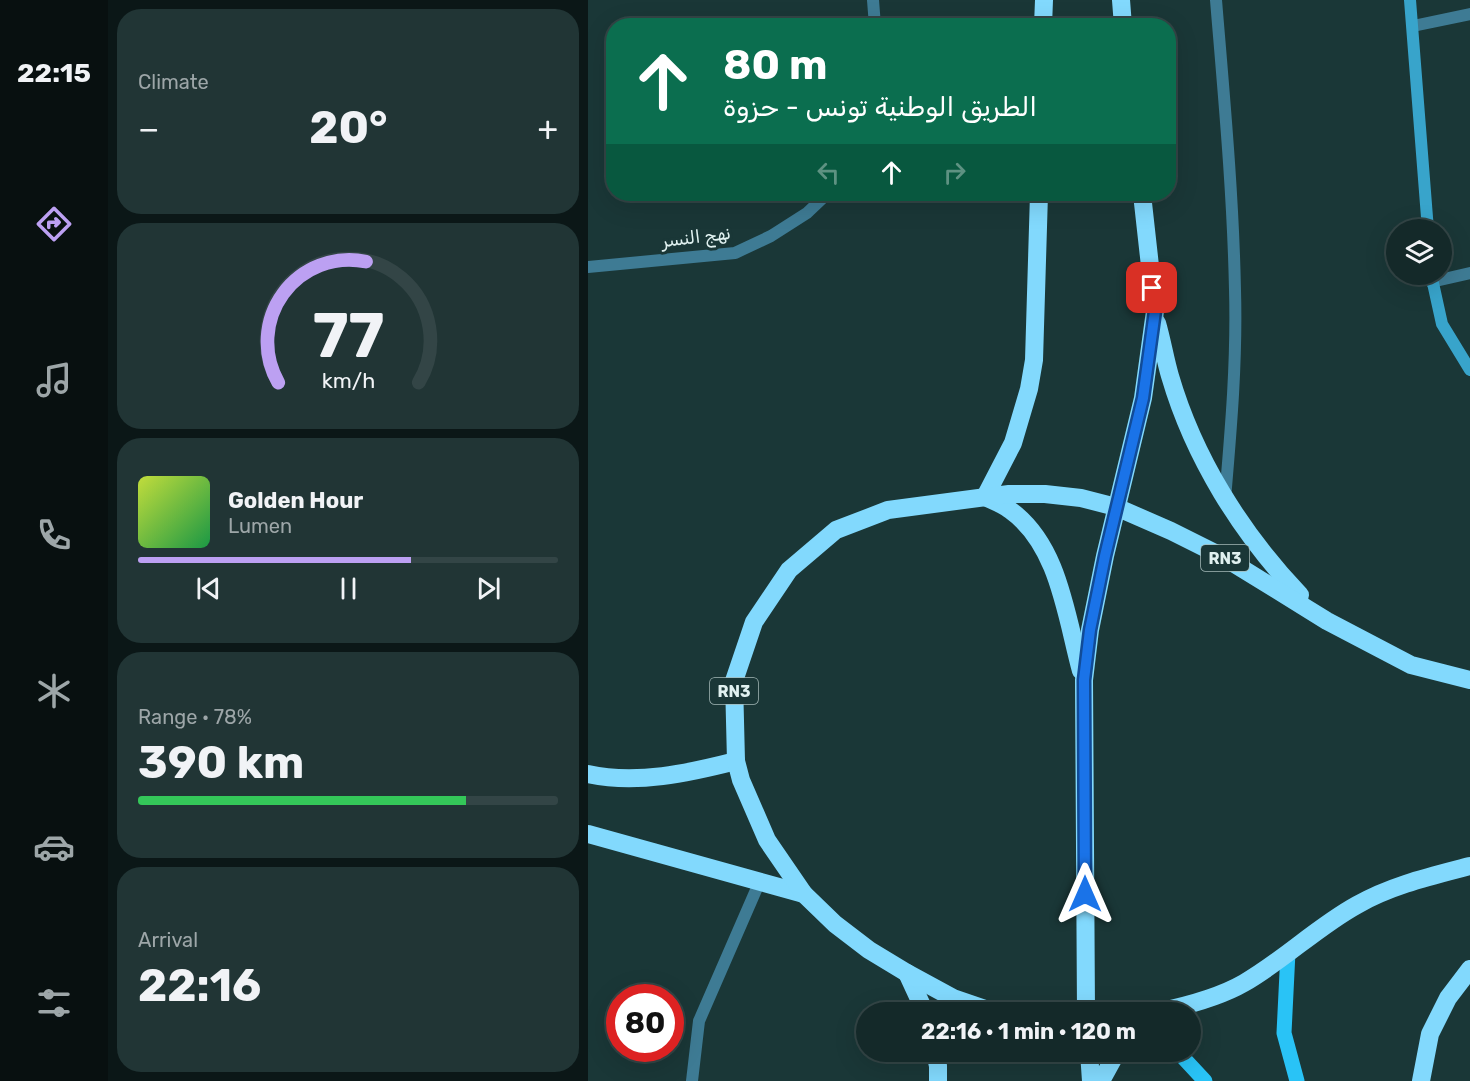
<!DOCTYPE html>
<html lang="en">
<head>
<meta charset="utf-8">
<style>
	:root { --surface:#142929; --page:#213535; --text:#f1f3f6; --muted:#9da6a8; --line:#334546; --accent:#bca0f2 }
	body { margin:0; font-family:Rubik,Cairo,sans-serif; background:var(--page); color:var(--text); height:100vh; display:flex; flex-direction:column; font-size:22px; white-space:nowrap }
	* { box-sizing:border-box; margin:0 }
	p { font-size:20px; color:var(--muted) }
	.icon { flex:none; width:33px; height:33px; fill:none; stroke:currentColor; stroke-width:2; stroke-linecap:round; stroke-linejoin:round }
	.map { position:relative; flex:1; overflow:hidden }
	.details { display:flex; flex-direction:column; gap:9px; padding:9px; background:#0b1717; width:480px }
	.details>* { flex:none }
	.hud { position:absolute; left:18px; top:18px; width:570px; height:183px; border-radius:24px; box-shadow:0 6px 24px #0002,0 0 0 2px var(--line); background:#0b6e4f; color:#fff; overflow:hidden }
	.fabs { position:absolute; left:798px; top:219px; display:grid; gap:12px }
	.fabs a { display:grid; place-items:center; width:66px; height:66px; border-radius:50%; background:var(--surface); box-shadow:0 6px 24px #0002,0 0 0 2px var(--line); font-size:30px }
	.speed { position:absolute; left:18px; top:984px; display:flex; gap:12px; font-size:30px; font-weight:700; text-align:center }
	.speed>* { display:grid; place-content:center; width:78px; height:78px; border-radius:50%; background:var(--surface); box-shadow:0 6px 24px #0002,0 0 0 2px var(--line); line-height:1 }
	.speed .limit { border:9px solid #d22; background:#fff; color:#111 }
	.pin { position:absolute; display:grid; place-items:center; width:51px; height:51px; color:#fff; margin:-26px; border-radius:12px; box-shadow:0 3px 9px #0006 }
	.me { position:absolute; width:66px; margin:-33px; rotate:0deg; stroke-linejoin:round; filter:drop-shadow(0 0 4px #0008) }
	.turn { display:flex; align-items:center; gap:21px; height:126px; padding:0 18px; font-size:27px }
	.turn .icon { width:78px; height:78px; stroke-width:2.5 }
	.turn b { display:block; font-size:42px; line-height:51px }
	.lanes { display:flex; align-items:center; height:57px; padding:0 18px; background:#0003; justify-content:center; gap:30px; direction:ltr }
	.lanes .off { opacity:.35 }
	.big { font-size:45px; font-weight:700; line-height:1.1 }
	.details .tile { flex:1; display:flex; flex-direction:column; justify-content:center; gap:9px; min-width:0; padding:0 21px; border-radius:24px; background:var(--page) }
	.details .dial { align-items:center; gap:0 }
	.dial svg { height:156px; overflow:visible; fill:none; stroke:var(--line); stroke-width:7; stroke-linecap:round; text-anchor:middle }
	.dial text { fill:var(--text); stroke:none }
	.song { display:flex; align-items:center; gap:18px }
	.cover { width:72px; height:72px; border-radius:9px; background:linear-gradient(135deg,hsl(70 70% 55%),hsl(140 70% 35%)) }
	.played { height:6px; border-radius:3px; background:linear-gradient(90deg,var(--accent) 65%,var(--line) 65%) }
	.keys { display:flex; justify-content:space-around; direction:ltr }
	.heat { display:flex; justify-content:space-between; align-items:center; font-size:33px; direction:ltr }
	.charge { height:9px; border-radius:4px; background:linear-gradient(90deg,#34c759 78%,var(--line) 0) }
	.trip { position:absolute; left:268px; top:1002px; width:345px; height:60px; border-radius:30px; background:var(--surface); box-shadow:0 6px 24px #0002,0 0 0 2px var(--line); font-weight:700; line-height:60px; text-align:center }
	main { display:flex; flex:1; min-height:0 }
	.menu { display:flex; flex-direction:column; width:108px; justify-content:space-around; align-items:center; background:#081010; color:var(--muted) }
	.menu .icon { width:42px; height:42px }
	.menu .selected { color:var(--accent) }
	.menu b { font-size:27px; color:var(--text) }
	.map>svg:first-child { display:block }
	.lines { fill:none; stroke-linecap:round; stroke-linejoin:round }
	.lane { stroke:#3e7b94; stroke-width:12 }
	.street { stroke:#3e7b94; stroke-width:12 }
	.secondary { stroke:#38a4cb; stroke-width:12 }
	.primary { stroke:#29c3f6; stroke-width:15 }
	.highway { stroke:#82d9fd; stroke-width:18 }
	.route-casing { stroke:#114b97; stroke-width:15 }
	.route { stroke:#1a73e8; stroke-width:10 }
	.labels { text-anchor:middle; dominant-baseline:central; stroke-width:6; stroke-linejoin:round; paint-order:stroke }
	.shield { fill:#1a3737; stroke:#a5b9b8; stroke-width:1.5 }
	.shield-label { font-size:16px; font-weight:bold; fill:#e0f1f0 }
	.street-label { font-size:18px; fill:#e0f1f0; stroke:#1a3737 }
</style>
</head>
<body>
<main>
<nav class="menu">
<b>22:15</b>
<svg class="icon selected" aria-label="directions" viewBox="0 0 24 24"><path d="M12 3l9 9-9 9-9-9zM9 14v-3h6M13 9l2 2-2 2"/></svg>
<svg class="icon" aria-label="music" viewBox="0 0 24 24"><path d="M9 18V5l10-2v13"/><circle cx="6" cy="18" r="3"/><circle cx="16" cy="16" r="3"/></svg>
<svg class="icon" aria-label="phone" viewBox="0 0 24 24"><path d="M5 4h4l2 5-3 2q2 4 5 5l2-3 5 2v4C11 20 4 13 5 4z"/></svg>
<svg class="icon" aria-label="climate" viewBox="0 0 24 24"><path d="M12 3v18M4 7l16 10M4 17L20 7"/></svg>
<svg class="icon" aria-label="car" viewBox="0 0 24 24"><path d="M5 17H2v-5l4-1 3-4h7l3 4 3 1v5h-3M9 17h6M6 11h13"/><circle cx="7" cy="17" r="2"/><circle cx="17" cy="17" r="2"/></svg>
<svg class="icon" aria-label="filters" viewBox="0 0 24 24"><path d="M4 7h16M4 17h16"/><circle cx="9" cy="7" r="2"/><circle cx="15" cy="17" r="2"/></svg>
</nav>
<section class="details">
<div class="tile"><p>Climate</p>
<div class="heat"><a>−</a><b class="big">20°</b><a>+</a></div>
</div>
<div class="tile dial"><svg viewBox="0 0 100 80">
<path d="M14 69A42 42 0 1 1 86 69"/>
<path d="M14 69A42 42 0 0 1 59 7" stroke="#bca0f2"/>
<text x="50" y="56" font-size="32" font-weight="700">77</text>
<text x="50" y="72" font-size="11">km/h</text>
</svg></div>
<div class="tile">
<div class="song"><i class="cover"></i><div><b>Golden Hour</b><p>Lumen</p></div></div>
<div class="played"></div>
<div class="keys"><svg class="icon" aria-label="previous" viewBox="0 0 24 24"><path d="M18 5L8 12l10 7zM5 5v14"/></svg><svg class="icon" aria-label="pause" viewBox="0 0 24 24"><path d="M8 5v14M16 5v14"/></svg><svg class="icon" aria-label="next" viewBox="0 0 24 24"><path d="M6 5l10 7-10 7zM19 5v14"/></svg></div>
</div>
<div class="tile"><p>Range · 78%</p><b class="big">390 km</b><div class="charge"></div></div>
<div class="tile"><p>Arrival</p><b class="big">22:16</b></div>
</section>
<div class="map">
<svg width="882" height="1081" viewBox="0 0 882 1081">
	<rect width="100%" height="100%" fill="#1a3737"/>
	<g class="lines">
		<!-- lane -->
		<polyline class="lane" points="104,1081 111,1021 172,881"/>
		<!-- street -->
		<g class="street">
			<polyline points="285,0 287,26"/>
			<path d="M628,0c8,97 17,193 19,290 2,70 -4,139 -10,209"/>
			<polyline points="825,26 882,14"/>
			<polyline points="0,267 147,253 183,236 219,213 239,194"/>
			<polyline points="843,282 882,273"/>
		</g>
		<!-- secondary -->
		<g class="secondary">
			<polyline points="822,0 840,230"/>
			<polyline points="843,274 854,324 882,370"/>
		</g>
		<!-- primary -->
		<g class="primary">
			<polyline points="700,952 696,1033 709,1081"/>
			<polyline points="590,1052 617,1081"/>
		</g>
		<!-- highway -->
		<g class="highway">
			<polyline points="533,0 535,26"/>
			<polyline points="455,26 456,0"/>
			<path d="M569,323c5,17 8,36 13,53 24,82 71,157 130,219"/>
			<polyline points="397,497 425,443 441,389 446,360 451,194"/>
			<path d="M397,497c8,4 17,7 25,13 49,35 56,106 71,161"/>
			<path d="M0,774c48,11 101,-1 148,-13"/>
			<polyline points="0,834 216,894"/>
			<polyline points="319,973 337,1012"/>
			<polyline points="414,1012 403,1011 365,998 319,973 281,950 247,924 216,894 179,840 153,780 148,761 146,681 166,622 201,570 248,530 300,510 421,494 457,494 493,498 528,507 583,531 637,558 739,621 823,665 882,680"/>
			<polyline points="498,1012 496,680 502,630 517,556 555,398 567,311 554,194"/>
			<path d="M569,1012c29,-6 61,-14 87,-29 40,-23 73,-56 113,-78 35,-20 75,-29 113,-39"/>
			<polyline points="347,1052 350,1066 350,1081"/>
			<polyline points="501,1052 503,1081"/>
			<polyline points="513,1081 529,1052"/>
			<polyline points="833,1081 842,1034 860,998 882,969"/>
		</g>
	</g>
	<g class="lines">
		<defs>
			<polyline id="route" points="497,894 496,680 502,630 517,556 555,398 567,311 564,288"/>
		</defs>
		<!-- route casing -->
		<use href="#route" class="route-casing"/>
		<!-- route -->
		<use href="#route" class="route"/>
	</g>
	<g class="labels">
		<!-- shield labels -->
		<g class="shield">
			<rect x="613" y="545" width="48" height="26" rx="4.5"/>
			<rect x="122" y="678" width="48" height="26" rx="4.5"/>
		</g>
		<g class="shield-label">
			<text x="637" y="558">RN3</text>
			<text x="146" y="691">RN3</text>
		</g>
		<!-- street labels -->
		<g class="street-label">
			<text transform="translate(108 237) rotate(-7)">نهج النسر</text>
		</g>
	</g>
</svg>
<div class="fabs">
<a><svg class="icon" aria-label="layers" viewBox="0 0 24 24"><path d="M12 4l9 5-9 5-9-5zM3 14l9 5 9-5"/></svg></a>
</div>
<div class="speed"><div class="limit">80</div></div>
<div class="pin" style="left:564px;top:288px;background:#d93025"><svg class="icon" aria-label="arrive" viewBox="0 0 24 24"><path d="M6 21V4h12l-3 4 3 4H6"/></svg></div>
<svg class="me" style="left:497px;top:894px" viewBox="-20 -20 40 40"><path d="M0-17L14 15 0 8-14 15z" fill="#1a73e8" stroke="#fff" stroke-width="4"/></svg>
<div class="trip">22:16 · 1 min · 120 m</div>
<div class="hud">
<div class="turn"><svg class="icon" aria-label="ahead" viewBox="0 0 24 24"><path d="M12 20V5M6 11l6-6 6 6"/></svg><div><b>80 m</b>الطريق الوطنية تونس - حزوة</div></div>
<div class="lanes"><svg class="icon off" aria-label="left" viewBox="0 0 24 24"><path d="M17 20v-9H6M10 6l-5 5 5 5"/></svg><svg class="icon" aria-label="ahead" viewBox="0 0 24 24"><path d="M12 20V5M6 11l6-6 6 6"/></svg><svg class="icon off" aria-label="right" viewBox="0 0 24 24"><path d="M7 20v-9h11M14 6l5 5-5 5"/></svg></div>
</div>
</div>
</main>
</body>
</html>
